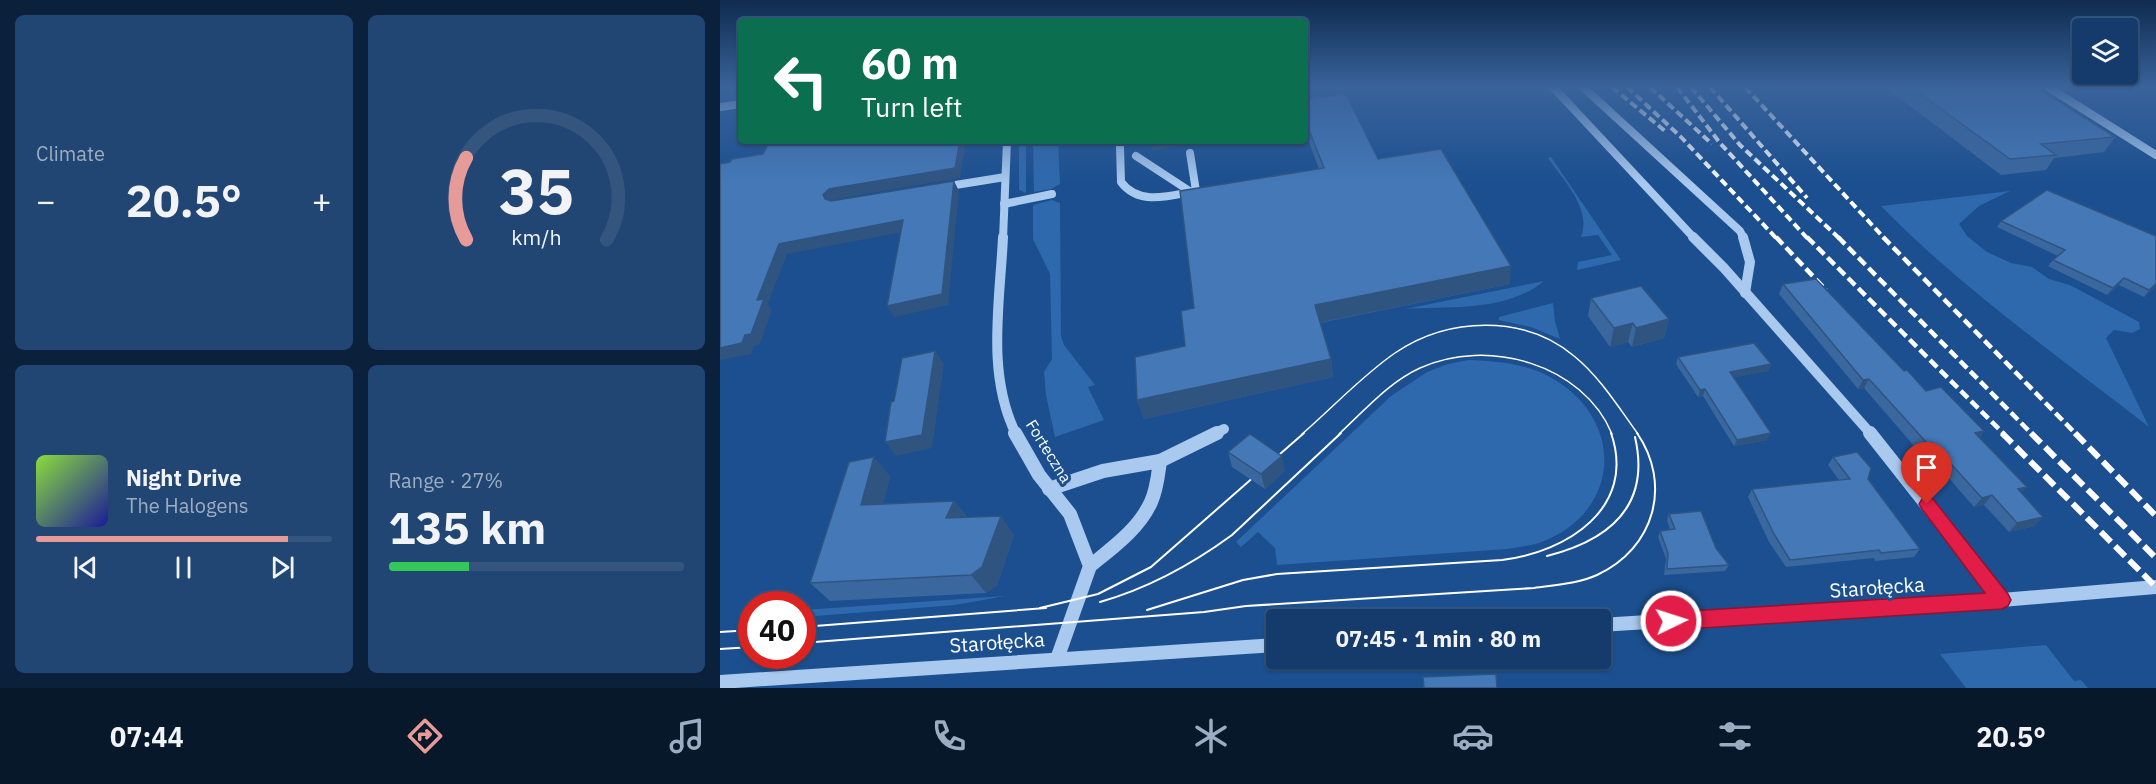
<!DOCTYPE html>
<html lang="en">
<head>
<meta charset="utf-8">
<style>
	:root { --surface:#143b6b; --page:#214673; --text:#f1f3f6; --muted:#9dadc1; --line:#33557e; --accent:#e69b98 }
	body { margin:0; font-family:"IBM Plex Sans",sans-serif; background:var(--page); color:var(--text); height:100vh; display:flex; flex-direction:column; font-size:22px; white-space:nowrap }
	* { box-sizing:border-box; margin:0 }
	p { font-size:20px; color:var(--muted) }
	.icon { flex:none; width:33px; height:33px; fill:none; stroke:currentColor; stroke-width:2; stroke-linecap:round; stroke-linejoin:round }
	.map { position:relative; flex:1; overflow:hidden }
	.drawer { display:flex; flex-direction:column; gap:15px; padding:15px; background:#0b203b; width:720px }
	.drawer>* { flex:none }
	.hud { position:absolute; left:18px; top:18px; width:570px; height:126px; border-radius:6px; box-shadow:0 2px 4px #0004,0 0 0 2px var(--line); background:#0b6e4f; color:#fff; overflow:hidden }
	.buttons { position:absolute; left:1352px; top:18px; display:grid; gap:12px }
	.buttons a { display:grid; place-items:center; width:66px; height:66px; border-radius:6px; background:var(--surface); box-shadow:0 2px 4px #0004,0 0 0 2px var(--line); font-size:30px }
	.speed { position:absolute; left:18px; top:591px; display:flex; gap:12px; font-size:30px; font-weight:700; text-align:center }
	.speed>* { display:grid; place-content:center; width:78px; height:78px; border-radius:50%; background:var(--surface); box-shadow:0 2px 4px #0004,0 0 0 2px var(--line); line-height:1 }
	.speed .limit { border:9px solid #d22; background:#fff; color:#111 }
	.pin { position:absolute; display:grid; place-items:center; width:51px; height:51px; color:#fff; margin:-62px -26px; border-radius:50% 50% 50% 0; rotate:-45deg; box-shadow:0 0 6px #0007 }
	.pin .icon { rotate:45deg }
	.me { position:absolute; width:66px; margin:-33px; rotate:86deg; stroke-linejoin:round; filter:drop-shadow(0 0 4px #0008) }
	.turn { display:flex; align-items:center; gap:21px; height:126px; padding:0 24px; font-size:27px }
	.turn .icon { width:78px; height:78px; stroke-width:2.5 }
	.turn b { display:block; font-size:42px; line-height:51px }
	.big { font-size:45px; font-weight:700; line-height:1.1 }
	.drawer .widget { flex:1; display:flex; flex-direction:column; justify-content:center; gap:9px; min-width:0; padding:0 21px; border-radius:9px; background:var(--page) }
	.drawer .dial { align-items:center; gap:0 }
	.dial svg { height:156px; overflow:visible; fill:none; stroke:var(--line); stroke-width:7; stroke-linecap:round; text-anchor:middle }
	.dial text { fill:var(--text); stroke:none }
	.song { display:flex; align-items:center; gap:18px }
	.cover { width:72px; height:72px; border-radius:9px; background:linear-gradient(135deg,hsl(90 70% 55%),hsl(240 70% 35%)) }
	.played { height:6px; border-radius:3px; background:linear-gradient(90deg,var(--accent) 85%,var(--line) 85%) }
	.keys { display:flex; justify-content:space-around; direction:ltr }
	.heat { display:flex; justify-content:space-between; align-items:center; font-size:33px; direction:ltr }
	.charge { height:9px; border-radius:4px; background:linear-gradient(90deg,#34c759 27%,var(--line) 0) }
	.drawer .tiles { flex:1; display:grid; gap:15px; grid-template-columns:repeat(2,1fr) }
	.trip { position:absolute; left:546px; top:609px; width:345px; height:60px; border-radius:6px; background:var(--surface); box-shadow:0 2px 4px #0004,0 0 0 2px var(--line); font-weight:700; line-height:60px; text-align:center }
	.tab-bar { display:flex; height:96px; justify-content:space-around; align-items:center; background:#08182b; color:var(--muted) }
	.tab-bar .icon { width:42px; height:42px }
	.tab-bar .active { color:var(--accent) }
	.tab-bar b { font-size:27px; color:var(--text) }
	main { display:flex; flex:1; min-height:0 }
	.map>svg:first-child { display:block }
	.green { fill:#2e69ad }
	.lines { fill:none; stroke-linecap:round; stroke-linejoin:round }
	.minor-far2 { stroke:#a9c9ee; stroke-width:8 }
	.minor-far1 { stroke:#a9c9ee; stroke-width:10 }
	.minor { stroke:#a9c9ee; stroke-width:14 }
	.tram-far1 { stroke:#fff; stroke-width:1.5 }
	.tram { stroke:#fff; stroke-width:2 }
	.rail-far2 { stroke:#fff; stroke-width:4; stroke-dasharray:8 4; stroke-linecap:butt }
	.rail-far1 { stroke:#fff; stroke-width:4.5; stroke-dasharray:10 4.5; stroke-linecap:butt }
	.rail { stroke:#fff; stroke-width:6; stroke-dasharray:14 6; stroke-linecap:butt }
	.wall { fill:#3a679d }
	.shaded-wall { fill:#305480 }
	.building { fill:#4478b7; stroke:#305480; stroke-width:1.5 }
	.route { fill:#e11d48; stroke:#92132f; stroke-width:1.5 }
	.labels { text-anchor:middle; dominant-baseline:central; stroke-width:6; stroke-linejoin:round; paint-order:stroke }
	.street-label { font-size:16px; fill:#fff; stroke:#1b4f8f }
	.near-street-label { font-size:20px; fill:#fff; stroke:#1b4f8f }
</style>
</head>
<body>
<main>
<section class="drawer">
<div class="tiles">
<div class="widget"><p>Climate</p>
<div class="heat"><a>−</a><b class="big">20.5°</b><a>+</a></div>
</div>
<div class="widget dial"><svg viewBox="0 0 100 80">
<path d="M14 69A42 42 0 1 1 86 69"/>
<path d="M14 69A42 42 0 0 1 14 27" stroke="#e69b98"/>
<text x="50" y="56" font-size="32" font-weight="700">35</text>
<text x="50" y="72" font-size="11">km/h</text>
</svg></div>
<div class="widget">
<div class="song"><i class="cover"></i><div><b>Night Drive</b><p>The Halogens</p></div></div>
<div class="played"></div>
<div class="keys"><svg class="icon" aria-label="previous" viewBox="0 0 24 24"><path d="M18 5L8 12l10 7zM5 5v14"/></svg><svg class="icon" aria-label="pause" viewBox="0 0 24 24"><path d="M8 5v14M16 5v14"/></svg><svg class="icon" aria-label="next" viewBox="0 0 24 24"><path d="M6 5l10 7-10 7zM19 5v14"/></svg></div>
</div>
<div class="widget"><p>Range · 27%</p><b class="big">135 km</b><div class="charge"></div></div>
</div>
</section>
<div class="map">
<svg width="1436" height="688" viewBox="0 0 1436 688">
	<rect width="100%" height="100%" fill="#1b4f8f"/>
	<!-- green -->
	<g class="green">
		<polygon points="299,141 306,141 306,193 299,190"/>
		<polygon points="313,141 338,141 340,184 331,189 314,192"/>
		<path d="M831,157l70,103 -44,10 1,-8 34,-7 -14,-20 -17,2c11,-29 -18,-57 -33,-79z"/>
		<path d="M1290,191l-31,15 -20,18 8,12 20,16 24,11 21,4 17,12 21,6 69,37 1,7 -8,4 -18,-3 -8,8 43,89c-91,-71 -187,-138 -268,-221z"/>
		<polygon points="332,200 340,203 341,336 344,345 375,385 368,387 384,420 335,437 326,395 324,372 332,359 330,274 313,239 313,205"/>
		<path d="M824,281c-38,31 -92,25 -139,28z"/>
		<polygon points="833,303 835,321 840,339 811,327 779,320 779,317"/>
		<path d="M749,360c29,1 62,4 88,21 70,45 61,134 -18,162 -10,3 -22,4 -32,6l-230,16 -2,-17 -17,-16 -17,15 -5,-5 155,-146 36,-24 21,-8z"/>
		<polygon points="285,596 235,605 83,617 83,610"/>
		<polygon points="1326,645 1354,681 1361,680 1368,688 1246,688 1220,654"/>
	</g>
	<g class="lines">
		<!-- minor-far2 -->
		<g class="minor-far2">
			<polyline points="833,87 975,239"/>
			<polyline points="863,87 1020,231 1024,239"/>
			<polyline points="1328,87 1436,155"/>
			<polyline points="0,107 21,104"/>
			<path d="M400,147l1,35c18,24 48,14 74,9"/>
			<polyline points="470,153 476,191"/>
			<polyline points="416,156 471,192"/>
			<polyline points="223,187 285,177"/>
			<polyline points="284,204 332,194"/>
			<polyline points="283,239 287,141"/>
		</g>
		<!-- minor-far1 -->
		<g class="minor-far1">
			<path d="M283,237c-3,65 -17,137 13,197"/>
			<polyline points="973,237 1004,268 1151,434"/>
			<polyline points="1023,237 1030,262 1025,293"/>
			<polyline points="494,434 504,429"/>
		</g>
		<!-- minor -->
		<g class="minor">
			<polyline points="295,433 319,475 350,514 370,566 337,659"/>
			<polyline points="1150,433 1282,600"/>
			<polyline points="440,461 497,433"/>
			<path d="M329,489l54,-18 57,-10c-2,14 -3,28 -9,41 -12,27 -39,46 -61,64"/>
			<polyline points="880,625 1282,600 1436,587"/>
			<polyline points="0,682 556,645"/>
		</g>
		<!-- tram-far1 -->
		<g class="tram-far1">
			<path d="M582,434c29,-25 62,-60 93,-81 53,-36 129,-39 179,3 26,21 45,52 64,78"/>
			<path d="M619,434c25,-23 50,-52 81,-66 67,-31 163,-4 192,66"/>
		</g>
		<!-- tram -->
		<g class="tram">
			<path d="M827,556c63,-16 104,-50 88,-119"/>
			<path d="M380,602c49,-14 91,-37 132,-67l109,-102"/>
			<polyline points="320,608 378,594 431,567 584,433"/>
			<path d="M427,610l96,-30 34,-6 225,-14c65,-8 135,-52 109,-127"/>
			<polyline points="82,627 326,608"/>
			<polyline points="0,632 32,630"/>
			<path d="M82,643l402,-31 42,-6 288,-18c21,-3 43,-4 63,-13 58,-27 75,-91 40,-142"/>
			<polyline points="0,649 32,647"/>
		</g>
		<!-- rail-far2 -->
		<g class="rail-far2">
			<polyline points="892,87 945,131"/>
			<polyline points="907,87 960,136 1057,239"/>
			<polyline points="930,87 992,144"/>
			<polyline points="957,87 1000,143 1088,239"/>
			<polyline points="971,87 1020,145 1120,239"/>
			<polyline points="990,87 1087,198"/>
			<polyline points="1025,87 1165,239"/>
		</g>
		<!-- rail-far1 -->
		<g class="rail-far1">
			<polyline points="1056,237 1106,290"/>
			<polyline points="1087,237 1284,434"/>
			<polyline points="1118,237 1312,434"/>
			<polyline points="1163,237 1356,434"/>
		</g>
		<!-- rail -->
		<g class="rail">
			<polyline points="1282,433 1436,587"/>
			<polyline points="1311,433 1436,558"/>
			<polyline points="1355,433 1436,516"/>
		</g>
	</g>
	<!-- wall -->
	<g class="wall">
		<polygon points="1165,87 1316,87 1395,137 1384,152 1334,158 1326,170 1281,175"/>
		<polygon points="585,99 658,159 790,284 600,323 611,359 613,377 424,419 417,400 465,346 474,308 599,169 585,131"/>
		<polygon points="1281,221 1436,236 1436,286 1424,297 1399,285 1387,295 1328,266 1333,260 1338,256 1277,227"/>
		<polygon points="1063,284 1184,371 1206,391 1264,431 1259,438 1301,493 1315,526 1289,532 1264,505 1254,507 1206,452 1201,454 1144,388 1138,389 1059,294"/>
		<polygon points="871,298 949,319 944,338 912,347 908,342 890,347 868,316"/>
		<polygon points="958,357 1051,364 1048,371 1013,377 1047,440 1014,446 983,396 978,397 956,364"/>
		<polygon points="508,452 565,471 545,489 512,467"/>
		<polygon points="1113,457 1148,479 1200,549 1194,557 1155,561 1154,558 1066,567 1049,542 1028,497 1032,489 1119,480 1108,465"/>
		<polygon points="170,476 163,504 234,501 247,517 294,535 277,585 266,593 110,601 90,583"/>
		<polygon points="949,514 996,548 1009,565 1005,571 944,575 946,559 938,537 940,531 950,530 947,520"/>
	</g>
	<!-- shaded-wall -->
	<g class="shaded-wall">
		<polygon points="240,141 246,141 240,178 115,199 110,205 103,195 109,189"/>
		<polygon points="452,141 475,141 476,143 432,151 431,145"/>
		<polygon points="234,181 239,191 228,305 174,317 167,306"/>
		<polygon points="183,220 188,231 67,254 48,304 52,310 40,344 34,346 31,354 0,360 0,348 37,300 59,244"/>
		<polygon points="791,266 790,284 597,323 595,305"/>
		<polygon points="1404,278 1399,285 1387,295 1393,288"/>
		<polygon points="1436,284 1436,286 1424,297 1429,290"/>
		<polygon points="949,319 944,338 912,347 916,328"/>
		<polygon points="913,323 908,342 890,347 894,328"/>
		<polygon points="215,351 224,364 212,448 176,456 165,442"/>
		<polygon points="611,359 613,377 424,419 417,400"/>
		<polygon points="1051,364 1048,371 1007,379 1010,372"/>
		<polygon points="1149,379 1144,388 1138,389 1143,380"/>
		<polygon points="985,389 983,396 978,397 980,390"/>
		<polygon points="1264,431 1256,441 1255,433"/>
		<polygon points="1051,433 1047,440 1014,446 1017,440"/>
		<polygon points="1212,443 1206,452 1201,454 1208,444"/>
		<polygon points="562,456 565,471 545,489 541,474"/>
		<polygon points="154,457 170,476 158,524 141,505"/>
		<polygon points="1307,487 1298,496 1298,489"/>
		<polygon points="1272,495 1264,505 1254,507 1262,498"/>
		<polygon points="234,501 249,520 226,518"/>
		<polygon points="281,516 294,535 277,585 266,593 251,575"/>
		<polygon points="1323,517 1315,526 1289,532 1297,523"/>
	</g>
	<!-- building -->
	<g class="building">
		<polygon points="1191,87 1316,87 1395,137 1321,144 1336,155 1290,159"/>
		<polygon points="626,94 658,159 721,149 791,266 595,305 611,359 417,400 415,357 465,346 461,311 474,308 460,191 604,168 585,120 585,99"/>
		<polygon points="50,141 240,141 235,168 109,189 103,195 105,199 111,201 234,181 222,294 167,306 183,220 59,244 37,300 44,299 31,334 25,335 22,343 0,348 0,164 10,162 12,159 43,154"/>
		<polygon points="430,141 452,141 431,145"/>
		<polygon points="1327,190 1436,236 1436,284 1429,290 1404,278 1393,288 1333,260 1345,250 1281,221"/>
		<polygon points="1096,279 1184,371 1187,370 1206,391 1221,387 1264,431 1255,433 1307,487 1298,489 1323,517 1297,523 1272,495 1262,498 1212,443 1208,444 1149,379 1143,380 1063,284"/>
		<polygon points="921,286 949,319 916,328 913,323 894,328 871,298"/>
		<polygon points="1034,343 1051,364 1010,372 1051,433 1017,440 985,389 980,390 958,357"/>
		<polygon points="215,351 202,435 165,442 171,402 174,401 182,358"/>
		<polygon points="530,434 562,456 541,474 508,452"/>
		<polygon points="1137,452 1151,468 1148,479 1200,549 1161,553 1159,550 1070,560 1054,534 1032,489 1130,479 1113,457"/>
		<polygon points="154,457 141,505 234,501 226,518 281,516 262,567 251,575 90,583 129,462"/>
		<polygon points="981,511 996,548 1009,565 947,569 948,553 940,531 955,529 949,514"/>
		<polygon points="776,674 777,688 704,688 703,677"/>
	</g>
	<!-- sky -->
	<linearGradient id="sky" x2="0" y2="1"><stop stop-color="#0f2b4f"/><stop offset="0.47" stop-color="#39639b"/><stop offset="1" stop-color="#39639b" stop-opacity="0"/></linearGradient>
	<rect width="1436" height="184" fill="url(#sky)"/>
	<!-- route -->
	<polygon class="route" points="1207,497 1213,499 1288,594 1291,600 1288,606 1282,609 951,630 945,627 942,621 945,614 951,612 1265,593 1202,509 1199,504 1202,499"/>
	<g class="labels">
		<!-- street labels -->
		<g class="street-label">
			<text transform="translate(329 451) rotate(58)">Forteczna</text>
		</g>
		<!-- near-street labels -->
		<g class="near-street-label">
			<text transform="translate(1157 587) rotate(-4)">Starołęcka</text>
			<text transform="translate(277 642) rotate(-4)">Starołęcka</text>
		</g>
	</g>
</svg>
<div class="buttons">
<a><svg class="icon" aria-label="layers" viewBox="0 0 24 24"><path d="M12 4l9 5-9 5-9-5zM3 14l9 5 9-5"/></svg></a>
</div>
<div class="speed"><div class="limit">40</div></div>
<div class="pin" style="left:1207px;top:504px;background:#d93025"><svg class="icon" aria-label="arrive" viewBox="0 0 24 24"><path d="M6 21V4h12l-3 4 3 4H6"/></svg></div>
<svg class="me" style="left:951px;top:621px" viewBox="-20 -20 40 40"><circle r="17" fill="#e11d48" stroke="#fff" stroke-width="3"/><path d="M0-11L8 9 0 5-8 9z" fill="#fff"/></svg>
<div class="trip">07:45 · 1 min · 80 m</div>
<div class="hud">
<div class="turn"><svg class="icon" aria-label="left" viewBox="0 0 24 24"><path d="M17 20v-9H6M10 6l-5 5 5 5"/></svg><div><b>60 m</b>Turn left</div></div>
</div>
</div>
</main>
<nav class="tab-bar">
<b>07:44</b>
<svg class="icon active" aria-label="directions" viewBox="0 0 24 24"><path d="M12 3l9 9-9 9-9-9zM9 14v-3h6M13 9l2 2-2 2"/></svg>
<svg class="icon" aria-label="music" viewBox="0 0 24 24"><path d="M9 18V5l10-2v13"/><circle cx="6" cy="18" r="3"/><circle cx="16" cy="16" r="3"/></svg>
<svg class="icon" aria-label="phone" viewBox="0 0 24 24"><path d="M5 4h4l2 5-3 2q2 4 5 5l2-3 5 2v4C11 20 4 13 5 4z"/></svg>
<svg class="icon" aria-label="climate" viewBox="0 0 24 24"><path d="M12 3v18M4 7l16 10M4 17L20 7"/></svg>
<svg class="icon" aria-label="car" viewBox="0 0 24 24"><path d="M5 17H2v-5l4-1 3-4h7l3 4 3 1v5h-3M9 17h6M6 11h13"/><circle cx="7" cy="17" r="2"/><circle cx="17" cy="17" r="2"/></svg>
<svg class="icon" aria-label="filters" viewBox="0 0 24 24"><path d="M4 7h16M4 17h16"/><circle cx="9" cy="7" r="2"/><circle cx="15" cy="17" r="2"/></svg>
<b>20.5°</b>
</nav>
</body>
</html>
